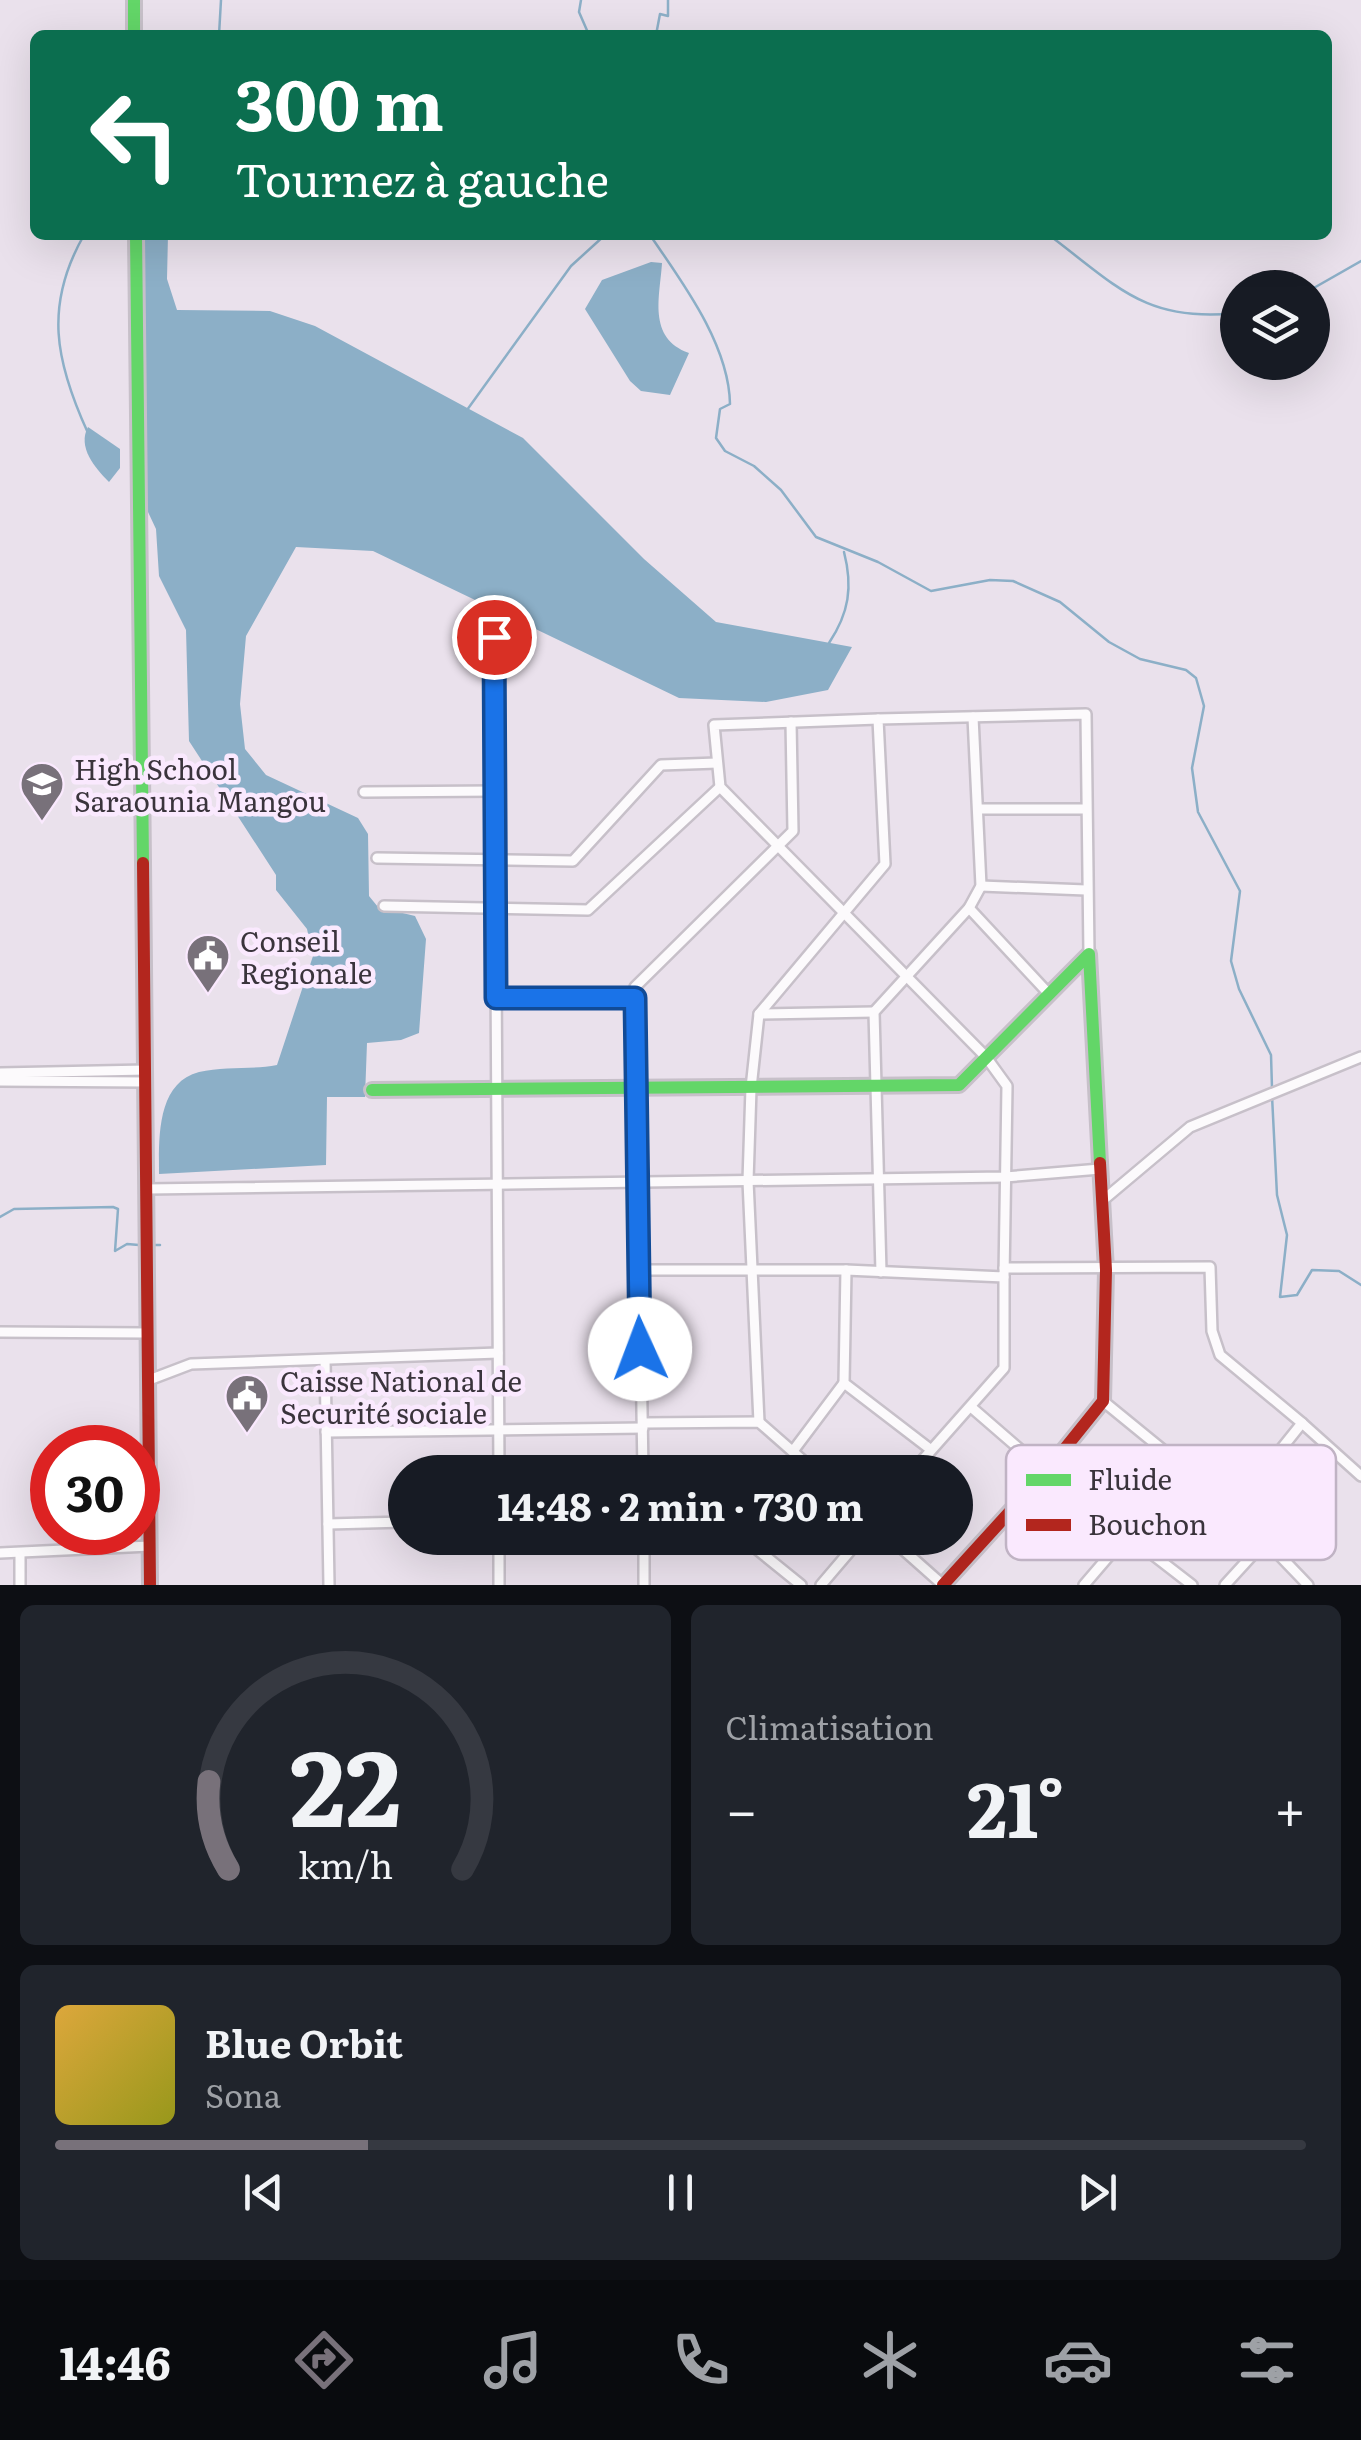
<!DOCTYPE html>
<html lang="fr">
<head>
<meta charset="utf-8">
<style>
	:root { --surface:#171b24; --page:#20242c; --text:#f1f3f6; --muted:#9ea1a6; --line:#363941; --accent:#78717a }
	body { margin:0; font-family:Literata,serif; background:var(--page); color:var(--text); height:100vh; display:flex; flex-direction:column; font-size:38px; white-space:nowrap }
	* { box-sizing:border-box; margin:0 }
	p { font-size:32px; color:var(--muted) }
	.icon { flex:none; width:55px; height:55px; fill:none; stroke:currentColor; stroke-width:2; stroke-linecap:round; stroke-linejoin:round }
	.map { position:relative; height:1585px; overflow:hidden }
	.drawer { display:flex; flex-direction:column; gap:20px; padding:20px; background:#0d0f14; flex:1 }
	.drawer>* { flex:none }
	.hud { position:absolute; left:30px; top:30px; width:1302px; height:210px; border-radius:15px; box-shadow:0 10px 40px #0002; background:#0b6e4f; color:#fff; overflow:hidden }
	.fabs { position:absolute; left:1220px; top:270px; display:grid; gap:20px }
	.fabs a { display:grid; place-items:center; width:110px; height:110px; border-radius:50%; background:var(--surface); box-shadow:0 10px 40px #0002; font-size:50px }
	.speed { position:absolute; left:30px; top:1425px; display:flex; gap:20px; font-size:50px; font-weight:700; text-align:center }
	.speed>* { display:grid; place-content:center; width:130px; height:130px; border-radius:50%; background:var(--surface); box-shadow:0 10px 40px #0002; line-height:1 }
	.speed .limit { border:15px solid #d22; background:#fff; color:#111 }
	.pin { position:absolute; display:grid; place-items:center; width:85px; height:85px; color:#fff; margin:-42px; border:5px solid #fff; border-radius:50%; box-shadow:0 2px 10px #0007 }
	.me { position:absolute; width:110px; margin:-55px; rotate:358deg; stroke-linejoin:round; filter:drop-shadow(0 0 8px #0008) }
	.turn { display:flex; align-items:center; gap:35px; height:210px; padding:0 40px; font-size:45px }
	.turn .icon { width:130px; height:130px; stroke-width:2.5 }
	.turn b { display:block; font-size:70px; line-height:85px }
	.big { font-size:75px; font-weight:700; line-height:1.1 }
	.drawer .card { flex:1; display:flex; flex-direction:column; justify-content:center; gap:15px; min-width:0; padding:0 35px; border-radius:15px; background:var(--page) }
	.drawer .dial { align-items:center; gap:0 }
	.dial svg { height:260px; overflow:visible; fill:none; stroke:var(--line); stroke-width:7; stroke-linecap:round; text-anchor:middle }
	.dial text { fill:var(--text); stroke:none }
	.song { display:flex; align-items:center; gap:30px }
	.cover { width:120px; height:120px; border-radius:15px; background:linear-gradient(135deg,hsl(40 70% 55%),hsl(60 70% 35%)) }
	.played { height:10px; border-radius:5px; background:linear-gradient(90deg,var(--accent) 25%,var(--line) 25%) }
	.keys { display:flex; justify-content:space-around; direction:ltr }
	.heat { display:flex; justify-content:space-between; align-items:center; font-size:55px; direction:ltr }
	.drawer .tiles { flex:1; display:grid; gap:20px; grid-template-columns:1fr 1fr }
	.card:last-child { grid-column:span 2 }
	.trip { position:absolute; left:388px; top:1455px; width:585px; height:100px; border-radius:50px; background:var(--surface); box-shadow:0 10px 40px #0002; font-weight:700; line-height:100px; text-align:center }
	.menu { display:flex; height:160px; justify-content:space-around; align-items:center; background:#090b0e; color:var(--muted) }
	.menu .icon { width:70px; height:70px }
	.menu .active { color:var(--accent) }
	.menu b { font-size:45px; color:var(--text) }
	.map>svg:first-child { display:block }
	.water { fill:#8cafc7 }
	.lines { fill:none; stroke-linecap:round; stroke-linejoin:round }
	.stream { stroke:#8cafc7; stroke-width:2.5 }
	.street-casing { stroke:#c7c0c9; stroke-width:14 }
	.fast-casing { stroke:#c7c0c9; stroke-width:18 }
	.jam-casing { stroke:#c7c0c9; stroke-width:18 }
	.street { stroke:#fcfafc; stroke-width:9 }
	.fast { stroke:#63d668; stroke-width:12 }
	.jam { stroke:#b3261e; stroke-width:12 }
	.route-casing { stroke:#114b97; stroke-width:25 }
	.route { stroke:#1a73e8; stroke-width:18 }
	.labels { text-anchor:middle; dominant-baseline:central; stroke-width:9; stroke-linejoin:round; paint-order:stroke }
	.poi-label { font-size:28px; fill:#3a343c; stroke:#fae9fe; text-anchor:start }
	.key { fill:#fae9fe; stroke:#c0b3c4; stroke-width:2.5 }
	.key-label { font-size:28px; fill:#3a343c }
</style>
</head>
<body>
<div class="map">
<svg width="1361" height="1585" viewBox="0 0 1361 1585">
	<rect width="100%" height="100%" fill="#eae1ec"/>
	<!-- water -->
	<g class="water">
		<path d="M143,235h25l-1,44 10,31 93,1 45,15 208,112 121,121 72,63 136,25 -24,43 -62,12 -87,-4 -306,-147 -77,-4 -50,89 -6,68 5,45 21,26 92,43 10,16 1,62 9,11 37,9 11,23 -7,94 -18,7 -34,3 -2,54h-38l-1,68 -167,9c0,-34 -3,-91 40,-102 25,-6 53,-2 78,-7l36,-109 -6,-27 -31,-39v-15l-87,-134 -3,-111 -27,-54 -3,-47 -8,-17 -5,-35z"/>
		<path d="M651,262l11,1c-2,33 -15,75 27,90l-19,42 -29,-4 -11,-10 -45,-72 17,-29z"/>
		<path d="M88,427l32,22v19l-11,14c-14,-14 -32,-35 -21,-55z"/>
	</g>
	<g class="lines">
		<!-- stream -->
		<g class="stream">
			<polyline points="581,0 579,12 589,35"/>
			<polyline points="219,35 221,0"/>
			<polyline points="656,35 660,14 668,16 668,0"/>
			<path d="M84,235c-40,70 -29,126 4,198"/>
			<path d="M650,235c32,47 79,109 80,169l-10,5 -4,29 9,13 29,15 27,24 35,47 62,25 53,29 59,-11 23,1 47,21 49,40 31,17 46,11 10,8 8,28 -12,62 6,44 42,79 -9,70 8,28 32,66 1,33"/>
			<path d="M1049,235c69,52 97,88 189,78"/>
			<polyline points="1312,289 1361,261"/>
			<polyline points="467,410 571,266 605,235"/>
			<path d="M829,643c20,-30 24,-56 15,-91"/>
			<polyline points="1272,1096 1277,1195 1287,1235 1280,1297 1297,1295 1312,1270 1339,1271 1361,1285"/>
			<polyline points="0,1217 14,1209 113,1207 118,1209 115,1251 127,1244 139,1245"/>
			<polyline points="152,1245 160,1245"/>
		</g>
		<defs>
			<g id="street">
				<polyline points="494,637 499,1472"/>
				<polyline points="364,792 495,791"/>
				<polyline points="978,809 1086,809"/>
				<polyline points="377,858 573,861 661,765 717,763"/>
				<polyline points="981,886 1086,890"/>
				<polyline points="384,906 588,910 720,787"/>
				<polyline points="969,908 1049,994"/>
				<polyline points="496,998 635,998"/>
				<polyline points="759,1014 874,1012"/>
				<polyline points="0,1073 146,1070"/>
				<polyline points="0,1081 146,1082"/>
				<polyline points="147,1189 1005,1177 1100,1169"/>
				<polyline points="1102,1201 1190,1127 1361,1057"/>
				<polyline points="1004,1268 1210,1267 1212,1331 1220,1355 1302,1423"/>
				<polyline points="638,1270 846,1270 1004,1277 1007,1086 986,1057 720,787 714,725 878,719"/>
				<polyline points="846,1270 844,1383 930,1449"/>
				<polyline points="881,1272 874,1012 969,908 981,886 973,717"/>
				<polyline points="0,1332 147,1333"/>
				<polyline points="325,1360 329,1585"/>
				<polyline points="149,1380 191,1364 498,1353"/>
				<polyline points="1103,1401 1234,1508 1308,1585"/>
				<polyline points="971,1407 1046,1472 1192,1585"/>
				<polyline points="759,1422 748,1181 751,1088 759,1014 885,864 878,719 1086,714 1089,954"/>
				<polyline points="643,1423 759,1422 816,1472"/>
				<polyline points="326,1432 643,1428"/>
				<polyline points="793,1451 844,1383"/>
				<polyline points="643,1472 635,987 793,831 791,722"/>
				<polyline points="912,1472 1004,1368 1004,1277"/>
				<polyline points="1234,1508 1302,1423 1361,1476"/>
				<polyline points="328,1524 405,1522"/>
				<polyline points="499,1538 499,1585"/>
				<polyline points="644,1538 644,1585"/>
				<polyline points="743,1538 801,1585"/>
				<polyline points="890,1538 943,1585"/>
				<polyline points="0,1553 150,1546"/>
				<polyline points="20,1553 20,1585"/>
				<polyline points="821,1585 861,1538"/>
				<polyline points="1084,1585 1186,1466"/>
				<polyline points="1225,1585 1267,1539"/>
			</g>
			<g id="fast">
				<polyline points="134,0 134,35"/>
				<polyline points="136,235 143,863"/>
				<polyline points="372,1090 959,1085 1089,954 1100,1163"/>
			</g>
			<g id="jam">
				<polyline points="143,863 150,1585"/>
				<polyline points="943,1585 1046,1472 1103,1401 1106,1270 1100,1163"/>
			</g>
		</defs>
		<!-- street casing -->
		<use href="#street" class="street-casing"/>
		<!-- fast casing -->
		<use href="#fast" class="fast-casing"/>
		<!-- jam casing -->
		<use href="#jam" class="jam-casing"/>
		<!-- street -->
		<use href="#street" class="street"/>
		<!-- fast -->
		<use href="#fast" class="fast"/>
		<!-- jam -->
		<use href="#jam" class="jam"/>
	</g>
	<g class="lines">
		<defs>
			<polyline id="route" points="494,637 496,998 635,998 640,1349"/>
		</defs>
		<!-- route casing -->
		<use href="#route" class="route-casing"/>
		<!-- route -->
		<use href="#route" class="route"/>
	</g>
	<!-- icons -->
	<defs>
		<symbol id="university-pin" viewBox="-11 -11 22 30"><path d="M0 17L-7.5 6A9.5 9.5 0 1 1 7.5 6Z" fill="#78717a" stroke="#fae9fe"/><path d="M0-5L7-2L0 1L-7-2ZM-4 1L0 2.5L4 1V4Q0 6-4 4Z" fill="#fff"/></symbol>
		<symbol id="civic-pin" viewBox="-11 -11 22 30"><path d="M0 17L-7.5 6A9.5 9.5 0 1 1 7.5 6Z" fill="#78717a" stroke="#fae9fe"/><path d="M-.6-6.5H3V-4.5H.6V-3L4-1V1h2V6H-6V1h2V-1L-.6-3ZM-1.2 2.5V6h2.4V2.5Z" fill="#fff"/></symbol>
	</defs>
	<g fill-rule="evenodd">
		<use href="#university-pin" x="17" y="759" width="50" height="68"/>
		<use href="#civic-pin" x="183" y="931" width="50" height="68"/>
		<use href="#civic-pin" x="222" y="1371" width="50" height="68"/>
	</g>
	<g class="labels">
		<!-- poi labels -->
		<g class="poi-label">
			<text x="74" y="768">High School<tspan x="74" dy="32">Saraounia Mangou</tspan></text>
			<text x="240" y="940">Conseil<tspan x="240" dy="32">Regionale</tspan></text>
			<text x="280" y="1380">Caisse National de<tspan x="280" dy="32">Securité sociale</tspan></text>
		</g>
	</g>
	<!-- legend -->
	<rect x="1006" y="1445" width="330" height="115" rx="15" class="key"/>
	<rect x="1026" y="1474" width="45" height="12" fill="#63d668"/>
	<rect x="1026" y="1519" width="45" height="12" fill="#b3261e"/>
	<g class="key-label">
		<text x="1088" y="1490">Fluide</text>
		<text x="1088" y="1535">Bouchon</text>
	</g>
</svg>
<div class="fabs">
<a><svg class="icon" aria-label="layers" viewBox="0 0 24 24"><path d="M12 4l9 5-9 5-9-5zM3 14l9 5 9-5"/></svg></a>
</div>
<div class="speed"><div class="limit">30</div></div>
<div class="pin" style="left:494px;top:637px;background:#d93025"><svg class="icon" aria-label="arrive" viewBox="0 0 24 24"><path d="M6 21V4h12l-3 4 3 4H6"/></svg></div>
<svg class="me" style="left:640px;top:1349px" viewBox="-20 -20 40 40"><circle r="19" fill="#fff"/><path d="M0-13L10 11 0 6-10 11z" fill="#1a73e8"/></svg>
<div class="trip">14:48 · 2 min · 730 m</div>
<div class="hud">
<div class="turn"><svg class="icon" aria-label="left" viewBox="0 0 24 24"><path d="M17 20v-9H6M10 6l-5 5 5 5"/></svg><div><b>300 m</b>Tournez à gauche</div></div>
</div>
</div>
<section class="drawer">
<div class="tiles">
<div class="card dial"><svg viewBox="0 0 100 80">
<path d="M14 69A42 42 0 1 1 86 69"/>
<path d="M14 69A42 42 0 0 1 8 42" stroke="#78717a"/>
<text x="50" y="56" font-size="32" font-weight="700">22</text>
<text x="50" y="72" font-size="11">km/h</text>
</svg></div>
<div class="card"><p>Climatisation</p>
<div class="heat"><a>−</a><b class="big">21°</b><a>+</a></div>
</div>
<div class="card">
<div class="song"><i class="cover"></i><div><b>Blue Orbit</b><p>Sona</p></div></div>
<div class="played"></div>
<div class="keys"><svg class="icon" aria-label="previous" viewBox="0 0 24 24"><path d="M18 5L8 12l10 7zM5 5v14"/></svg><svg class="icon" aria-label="pause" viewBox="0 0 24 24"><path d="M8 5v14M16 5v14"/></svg><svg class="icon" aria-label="next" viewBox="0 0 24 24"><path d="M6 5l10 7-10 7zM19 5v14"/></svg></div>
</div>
</div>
</section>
<nav class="menu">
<b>14:46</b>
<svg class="icon active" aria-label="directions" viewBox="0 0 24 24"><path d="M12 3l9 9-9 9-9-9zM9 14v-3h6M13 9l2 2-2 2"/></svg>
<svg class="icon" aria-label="music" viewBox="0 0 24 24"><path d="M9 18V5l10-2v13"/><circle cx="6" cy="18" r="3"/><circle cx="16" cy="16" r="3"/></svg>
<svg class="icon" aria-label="phone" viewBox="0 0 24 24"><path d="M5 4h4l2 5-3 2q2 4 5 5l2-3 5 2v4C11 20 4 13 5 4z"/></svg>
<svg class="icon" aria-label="climate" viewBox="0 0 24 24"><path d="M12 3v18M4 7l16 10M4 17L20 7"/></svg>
<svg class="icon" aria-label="car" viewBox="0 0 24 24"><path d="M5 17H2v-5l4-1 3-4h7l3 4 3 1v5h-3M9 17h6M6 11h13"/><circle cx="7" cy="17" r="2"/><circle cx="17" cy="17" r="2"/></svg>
<svg class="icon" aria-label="filters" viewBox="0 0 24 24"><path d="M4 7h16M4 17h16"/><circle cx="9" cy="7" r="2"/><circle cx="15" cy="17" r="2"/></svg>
</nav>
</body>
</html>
